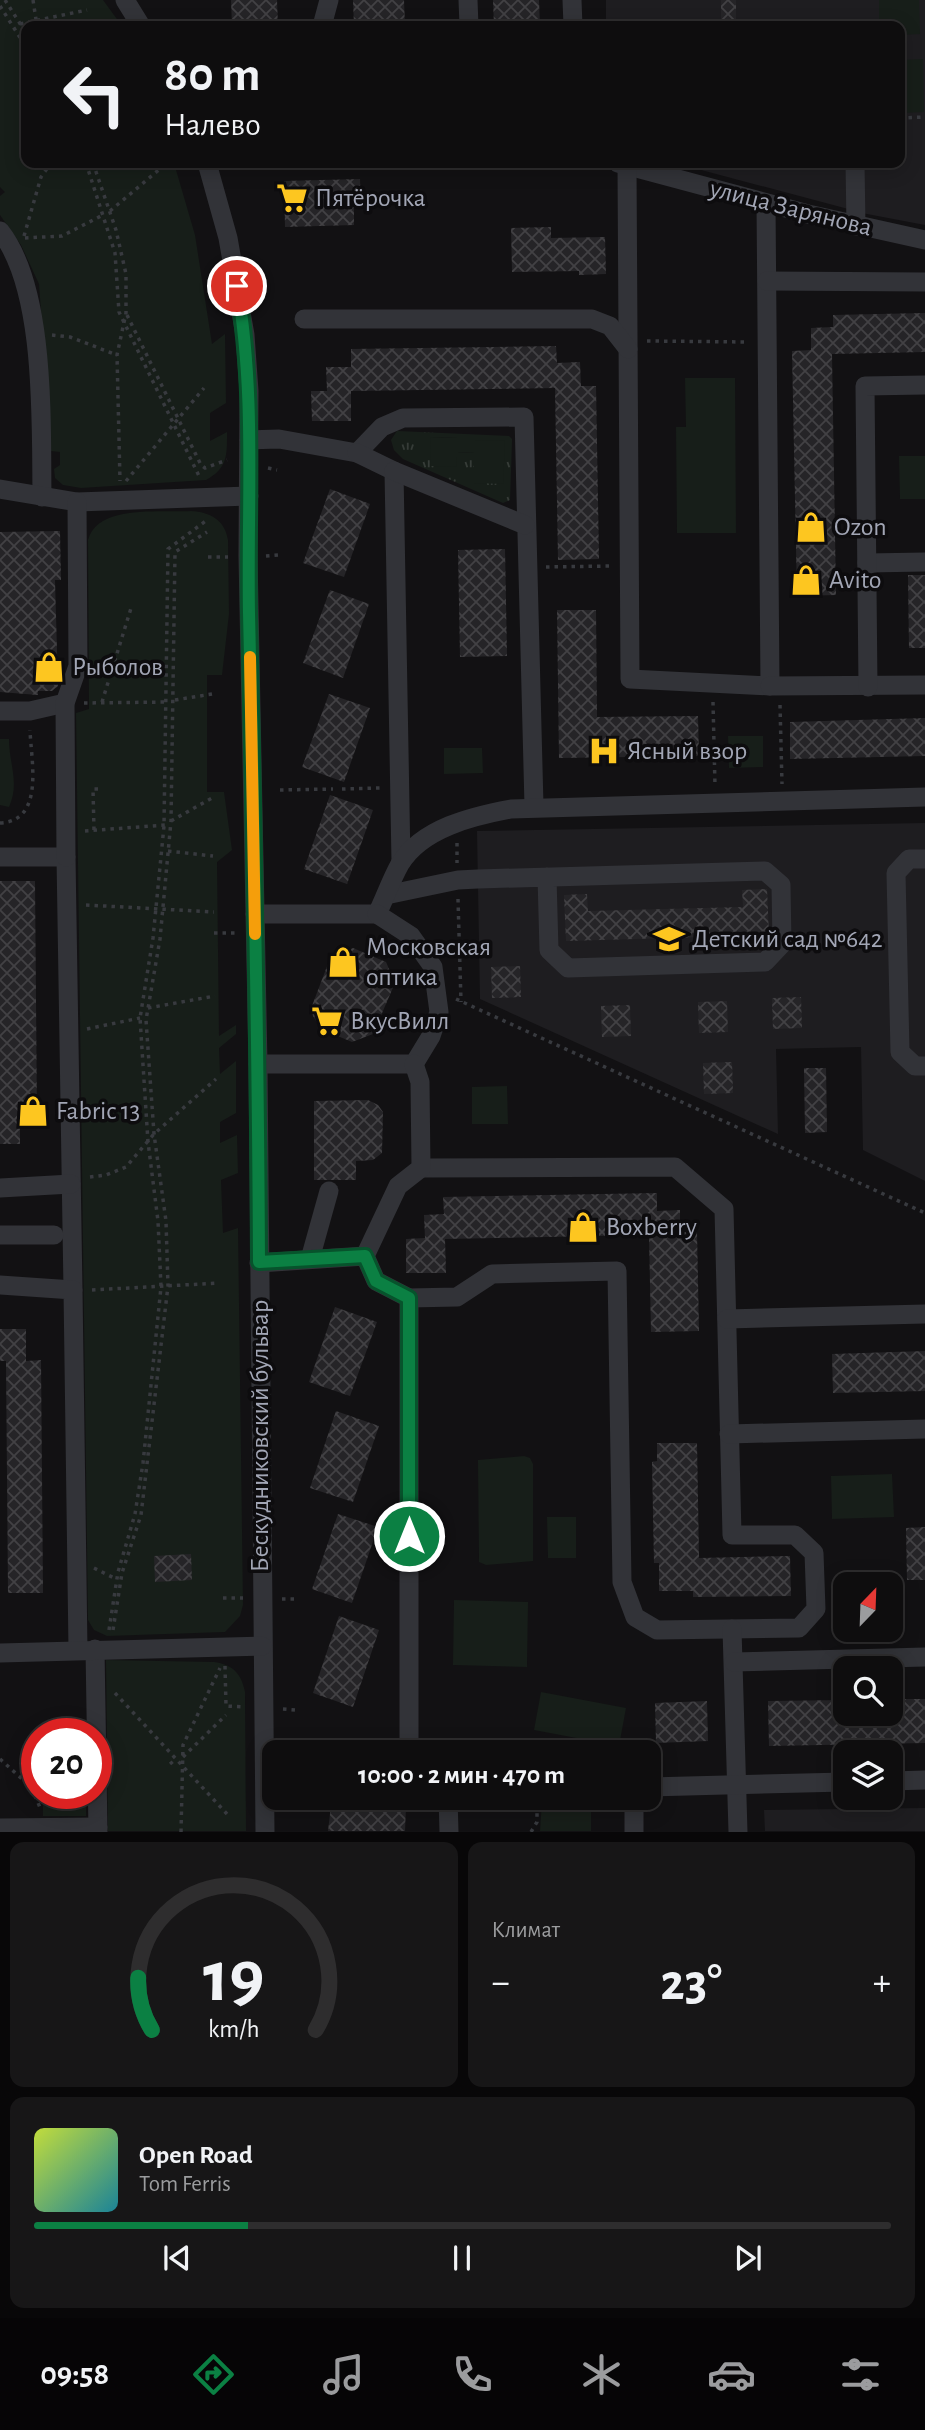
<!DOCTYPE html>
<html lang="ru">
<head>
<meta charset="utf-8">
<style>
	:root { --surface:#0e0d0e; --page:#171617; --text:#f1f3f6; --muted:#9b9c9e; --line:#2e2d2e; --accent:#0b8043 }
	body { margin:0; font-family:"Alegreya Sans",sans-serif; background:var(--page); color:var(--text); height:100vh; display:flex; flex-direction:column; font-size:26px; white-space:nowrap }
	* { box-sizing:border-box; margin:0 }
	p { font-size:23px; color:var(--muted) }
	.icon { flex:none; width:38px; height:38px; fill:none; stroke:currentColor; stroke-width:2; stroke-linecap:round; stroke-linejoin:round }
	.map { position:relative; height:1832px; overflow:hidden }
	.panel { display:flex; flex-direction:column; gap:10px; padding:10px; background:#080708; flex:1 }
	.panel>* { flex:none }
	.top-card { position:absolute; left:21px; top:21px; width:884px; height:147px; border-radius:14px; box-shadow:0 4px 18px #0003,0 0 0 2px var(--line); background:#0e0d0e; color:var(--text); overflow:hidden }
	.needle { width:46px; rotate:23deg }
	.tools { position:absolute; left:833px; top:1572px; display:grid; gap:14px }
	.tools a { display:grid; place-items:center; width:70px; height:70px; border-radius:14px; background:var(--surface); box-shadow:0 4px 18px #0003,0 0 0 2px var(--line); font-size:35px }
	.speed { position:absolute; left:21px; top:1718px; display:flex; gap:14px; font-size:35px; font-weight:700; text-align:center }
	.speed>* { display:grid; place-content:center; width:91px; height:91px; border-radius:50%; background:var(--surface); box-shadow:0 4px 18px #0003,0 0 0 2px var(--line); line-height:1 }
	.speed .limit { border:10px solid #d22; background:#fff; color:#111 }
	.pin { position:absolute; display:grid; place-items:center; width:60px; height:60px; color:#fff; margin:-30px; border:4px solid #fff; border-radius:50%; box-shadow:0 2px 7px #0007 }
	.me { position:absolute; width:77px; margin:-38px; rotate:0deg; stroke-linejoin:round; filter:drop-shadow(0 0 5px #0008) }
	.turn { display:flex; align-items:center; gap:24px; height:147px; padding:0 28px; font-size:32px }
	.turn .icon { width:91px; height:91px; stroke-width:2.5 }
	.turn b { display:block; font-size:49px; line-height:60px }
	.big { font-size:52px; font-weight:700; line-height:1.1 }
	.panel .widget { flex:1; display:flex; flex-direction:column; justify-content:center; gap:10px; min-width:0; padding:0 24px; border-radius:14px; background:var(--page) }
	.panel .dial { align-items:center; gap:0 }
	.dial svg { height:182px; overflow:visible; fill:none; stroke:var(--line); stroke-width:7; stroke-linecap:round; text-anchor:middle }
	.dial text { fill:var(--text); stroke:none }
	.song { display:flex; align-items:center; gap:21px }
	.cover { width:84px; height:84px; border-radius:10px; background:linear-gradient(135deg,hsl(70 70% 55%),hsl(190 70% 35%)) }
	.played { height:7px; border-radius:4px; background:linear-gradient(90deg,var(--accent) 25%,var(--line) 25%) }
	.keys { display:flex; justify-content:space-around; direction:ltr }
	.heat { display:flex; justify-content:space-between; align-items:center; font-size:38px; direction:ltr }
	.panel .tiles { flex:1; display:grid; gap:10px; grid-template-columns:1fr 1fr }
	.widget:last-child { grid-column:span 2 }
	.trip { position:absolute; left:262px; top:1740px; width:399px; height:70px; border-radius:14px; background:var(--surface); box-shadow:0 4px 18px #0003,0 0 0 2px var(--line); font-weight:700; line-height:70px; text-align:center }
	.menu { display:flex; height:112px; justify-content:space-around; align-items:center; background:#060506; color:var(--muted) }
	.menu .icon { width:49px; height:49px }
	.menu .current { color:var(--accent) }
	.menu b { font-size:32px; color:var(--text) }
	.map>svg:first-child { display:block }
	.built { fill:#1e1d20 }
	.grass { fill:url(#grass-tufts); fill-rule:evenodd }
	.park { fill:#171e19 }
	.building { fill:url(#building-cross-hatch) }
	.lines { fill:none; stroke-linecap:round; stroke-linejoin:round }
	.path { stroke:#383a3f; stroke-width:3.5; stroke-dasharray:3.5 5; stroke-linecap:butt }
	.minor { stroke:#323338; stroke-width:19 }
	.route-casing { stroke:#07532c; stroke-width:18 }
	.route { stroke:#0b8043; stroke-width:12 }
	.slow { stroke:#f59e0b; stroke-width:12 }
	.labels { text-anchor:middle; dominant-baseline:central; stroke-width:7; stroke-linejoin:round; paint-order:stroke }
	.poi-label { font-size:26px; fill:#a2a6b5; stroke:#0d0c0e; text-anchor:start }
	.street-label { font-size:26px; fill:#a2a6b5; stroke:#0d0c0e }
</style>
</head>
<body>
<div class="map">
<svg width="925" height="1832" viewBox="0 0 925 1832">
	<defs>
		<pattern id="grass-tufts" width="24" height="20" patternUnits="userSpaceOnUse" patternTransform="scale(1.75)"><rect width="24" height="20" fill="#171e19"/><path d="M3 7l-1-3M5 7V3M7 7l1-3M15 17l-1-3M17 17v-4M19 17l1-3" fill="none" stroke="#363c38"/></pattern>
		<pattern id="building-cross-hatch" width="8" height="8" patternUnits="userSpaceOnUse" patternTransform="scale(1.75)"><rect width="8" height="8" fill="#252427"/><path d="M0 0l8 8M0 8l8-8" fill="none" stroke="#424144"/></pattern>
	</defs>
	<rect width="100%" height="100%" fill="#121113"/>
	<!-- built -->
	<g class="built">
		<polygon points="606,0 925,0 925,225 867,214 675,163 900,163 900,26 606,26"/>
		<polygon points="925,823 925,1181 863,1150 861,1047 776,1049 778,1134 480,999 477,831"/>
		<polygon points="925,1808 925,1831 765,1831 764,1810"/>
	</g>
	<!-- grass -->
	<path class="grass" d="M397,431l112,5 3,3 -2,61 -7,3 -100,-44 -9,-9 -3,-10zM431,437l26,1 -1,14 19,1v-13l28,44 -28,-27h-19v9h-25z"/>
	<!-- park -->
	<g class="park">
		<path d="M0,0h103l19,26h-96v137h148l21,72 17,109 13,-10 1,69 -16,10v28l17,-9c0,23 1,36 -21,48l-125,8 -18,-3 -8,-7 -1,-9 6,-4v-13l-9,-1 -12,-167 -18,-39 -21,-30v-19l5,-4 -5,-5z"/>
		<polygon points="879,0 919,0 920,34 900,35 900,26 879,26"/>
		<polygon points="923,59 924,112 900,113 900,60"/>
		<polygon points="685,378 735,378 736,533 677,533 676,427 686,427"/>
		<polygon points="431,437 457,438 457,452 475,453 475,440 505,441 503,484 474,483 474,457 457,457 456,467 430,466"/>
		<polygon points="899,456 925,456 925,499 900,499"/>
		<path d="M191,511c19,1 34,9 37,29l1,74 -7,61h-15v117h17l8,58 -15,12 2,174 17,-11v9l-17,14 1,26 16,-13v52l-16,9v21l17,-8 1,38 -17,7 2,53 15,-5 5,377 -3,11 -15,16 -118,4 -13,-6 -6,-10 -12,-907 13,-4 -1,-169c10,-36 72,-27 103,-29z"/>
		<polygon points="728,736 763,736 763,767 729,768"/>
		<path d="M0,739h9c0,25 11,44 0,68l-9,-2z"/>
		<polygon points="444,748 482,748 483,773 444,774"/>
		<polygon points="507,1086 508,1124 472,1124 472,1087"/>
		<polygon points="524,1456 530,1458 533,1464 533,1561 486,1565 479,1562 478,1460"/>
		<polygon points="892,1474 894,1517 832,1519 831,1476"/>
		<polygon points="547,1517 576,1517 576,1558 548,1558"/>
		<polygon points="454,1600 528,1602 527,1667 453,1665"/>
		<path d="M106,1660l108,2c19,3 27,11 31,30l1,139h-138z"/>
		<polygon points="541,1692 626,1708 619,1746 534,1730"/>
		<rect x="43" y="1794" width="43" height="22"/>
		<polygon points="542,1800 591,1801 591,1831 540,1831"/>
	</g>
	<!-- building -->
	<g class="building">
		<polygon points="231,0 277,0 278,26 232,26"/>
		<polygon points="353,0 404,0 405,26 354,26"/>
		<polygon points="493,0 539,0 540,26 494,26"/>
		<rect x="721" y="0" width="15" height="26"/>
		<polygon points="360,179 361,208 354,208 354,225 285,227 284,181"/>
		<polygon points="551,227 551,238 605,237 606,274 579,275 579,271 512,272 511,228"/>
		<polygon points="925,313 925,352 832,354 836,595 797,596 792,351 811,350 811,328 833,327 833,315"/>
		<polygon points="556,346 557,363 580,362 581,386 596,386 599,559 558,560 555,388 351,391 351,421 312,421 311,391 327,391 326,367 351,367 351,349"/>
		<polygon points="330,489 370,504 344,577 303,563"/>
		<polygon points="60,531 61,580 55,580 58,686 52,691 38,691 38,695 0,692 0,532"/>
		<polygon points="505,549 507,656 460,657 458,550"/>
		<polygon points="908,575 925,575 925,648 909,648"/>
		<polygon points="330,590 369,604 343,678 303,663"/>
		<polygon points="557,610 596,610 597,717 698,716 699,756 559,758"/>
		<polygon points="329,694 370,708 344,782 302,767"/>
		<polygon points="925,718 925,756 790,759 790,722"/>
		<polygon points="330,795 373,810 347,884 304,869"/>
		<polygon points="0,881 35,881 37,1120 20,1120 20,1144 0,1144"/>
		<polygon points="767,889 769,935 566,941 564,895 587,894 588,911 743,907 742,890"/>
		<polygon points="353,948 386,962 395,983 373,1034 352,1042 321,1029 310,1011 331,956"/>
		<polygon points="520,966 521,997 492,998 491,967"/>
		<polygon points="801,997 802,1028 773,1029 772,998"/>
		<polygon points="727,1001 728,1032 699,1033 698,1002"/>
		<polygon points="630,1005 631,1036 602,1037 601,1006"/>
		<polygon points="732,1062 733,1093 704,1094 703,1063"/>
		<polygon points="804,1068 826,1068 827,1132 805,1133"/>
		<polygon points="368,1100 378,1105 383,1112 382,1153 373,1160 356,1161 356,1180 314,1180 314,1101"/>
		<polygon points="657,1193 657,1211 680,1210 680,1232 697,1232 699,1331 651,1332 649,1235 445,1239 446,1273 406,1273 406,1239 425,1238 424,1215 444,1214 443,1197"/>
		<polygon points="335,1307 377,1322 350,1396 309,1382"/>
		<polygon points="0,1329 26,1329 26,1361 41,1360 43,1593 8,1593 6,1361 0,1361"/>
		<polygon points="925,1351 925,1391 833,1393 832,1354"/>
		<polygon points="336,1411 379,1426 353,1502 310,1488"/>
		<polygon points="657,1443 697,1443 699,1558 790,1556 791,1596 693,1597 693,1591 659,1591 659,1563 654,1563 652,1462 657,1461"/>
		<polygon points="338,1514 378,1527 352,1603 312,1589"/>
		<polygon points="925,1527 925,1580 907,1580 906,1528"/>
		<polygon points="191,1554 192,1580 155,1582 154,1556"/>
		<polygon points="339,1616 379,1630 353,1707 313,1693"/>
		<polygon points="891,1699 925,1699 925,1743 769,1746 768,1701 845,1700 845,1713 891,1713"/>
		<polygon points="707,1701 708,1741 656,1743 655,1703"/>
		<polygon points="332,1797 390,1797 406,1807 405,1831 328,1831"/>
	</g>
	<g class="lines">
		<!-- path -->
		<g class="path">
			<polyline points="5,0 26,33"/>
			<polyline points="33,0 37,26"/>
			<polyline points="0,6 26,47"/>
			<polyline points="20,24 87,10"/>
			<polyline points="900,118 925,117"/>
			<polyline points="86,163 115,253 119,312 200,478"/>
			<polyline points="93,163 116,230 126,274 126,313 117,355 120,481"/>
			<polyline points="110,211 161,168"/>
			<polyline points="24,236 41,177 51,163"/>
			<polyline points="25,238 62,236 103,215"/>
			<polyline points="127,315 201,465 205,468 227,460"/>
			<polyline points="52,335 70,337 117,355"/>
			<polyline points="647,341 748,342"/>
			<polyline points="268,468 277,470"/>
			<polyline points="126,481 204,388"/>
			<polyline points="266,556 278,555"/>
			<polyline points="208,557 228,557"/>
			<polyline points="546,567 612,566"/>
			<polyline points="175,700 212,694"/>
			<polyline points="102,702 132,605"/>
			<polyline points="713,702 715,786"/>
			<polyline points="84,703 167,702"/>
			<polyline points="780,705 782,784"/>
			<polyline points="342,789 380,788"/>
			<polyline points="280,790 333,789"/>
			<polyline points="171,821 212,798"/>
			<path d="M0,823c45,-2 31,-62 30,-93"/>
			<polyline points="94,830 93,789 99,789"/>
			<polyline points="85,831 165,825"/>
			<polyline points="457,843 457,863"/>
			<polyline points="168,851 213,856"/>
			<polyline points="458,899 461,1002"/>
			<polyline points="86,905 214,912"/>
			<polyline points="214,933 237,933"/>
			<polyline points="456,999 925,1213"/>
			<polyline points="148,1008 215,996"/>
			<polyline points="87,1029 140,1018"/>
			<polyline points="90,1177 106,1175 126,1167 154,1134 216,1079"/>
			<polyline points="92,1290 219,1283"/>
			<polyline points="94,1568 116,1579"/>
			<polyline points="223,1598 243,1598"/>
			<polyline points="282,1599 294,1599"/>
			<polyline points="109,1630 118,1572 135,1514 143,1463 161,1287 158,1221 148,1142 140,1018 153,938 164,826 168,549 207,520"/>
			<polyline points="113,1630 122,1573 141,1515 168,1286 166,1221 154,1134 146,1020 160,939 171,821 175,552 207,532"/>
			<polyline points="225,1666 226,1706 245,1707"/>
			<polyline points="115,1693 227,1814"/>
			<polyline points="283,1709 296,1710"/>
			<polyline points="183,1757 226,1715"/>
			<polyline points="0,1759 32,1788 41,1810"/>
			<polyline points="170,1764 176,1759"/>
			<polyline points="181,1832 183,1745 220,1668"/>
			<polyline points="531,1832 537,1822 537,1797"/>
		</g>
		<!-- minor -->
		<g class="minor">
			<polyline points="125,0 141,26"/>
			<polyline points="468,0 469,26"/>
			<polyline points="572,0 573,26"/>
			<polyline points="322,26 329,0"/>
			<polyline points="207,163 228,238 245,335 249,391 248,556 258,1064 265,1832"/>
			<polyline points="618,163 808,214 925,240"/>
			<polyline points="855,163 856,226"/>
			<polyline points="627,165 630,679 770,686 766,203"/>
			<path d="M0,231c46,58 41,192 42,266"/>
			<polyline points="767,281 925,282"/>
			<polyline points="304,319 592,319 610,326 628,349"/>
			<polyline points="249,440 279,439 357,453 382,427 403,418 524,417 534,806"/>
			<polyline points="357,453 394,471 401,862"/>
			<polyline points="394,471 525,525"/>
			<polyline points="0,489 77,502 249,496"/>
			<polyline points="867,563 925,562"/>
			<polyline points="770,686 925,685"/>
			<polyline points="868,687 865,386 925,385"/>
			<polyline points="0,711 30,711 65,703"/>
			<polyline points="0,857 66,857 73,1290"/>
			<polyline points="66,857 65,703 78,666 77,502"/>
			<polyline points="925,859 909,859 896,873 900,1052 915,1066 925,1066"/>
			<polyline points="386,895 458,880 478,879 765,871 781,885 782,944 765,962 568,968 549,950 547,877"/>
			<path d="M255,914h122c8,-16 14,-34 23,-50 22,-36 73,-48 111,-55l414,-12"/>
			<polyline points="258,1064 414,1064 431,1036 439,1012 433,967 411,936 377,914"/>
			<polyline points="0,1188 71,1184"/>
			<polyline points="0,1235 54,1235"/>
			<polyline points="310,1259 329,1191"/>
			<polyline points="259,1263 365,1256"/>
			<polyline points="0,1285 73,1290 78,1650"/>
			<polyline points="409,1298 457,1297 492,1274 617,1271 622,1582 635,1617 657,1630 799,1628 816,1609 814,1553 795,1535 732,1535 724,1209 675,1167 421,1168"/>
			<polyline points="727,1319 925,1314"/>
			<polyline points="729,1434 925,1429"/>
			<polyline points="732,1629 738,1832"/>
			<polyline points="95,1649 98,1832"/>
			<polyline points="0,1653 262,1646"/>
			<polyline points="734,1662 925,1657"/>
			<polyline points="409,1748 409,1298 376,1281 365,1256 398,1186 421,1168 420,1082 414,1064"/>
			<polyline points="292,1752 409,1748 463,1752"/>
			<polyline points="891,1781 925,1780"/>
			<polyline points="649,1787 845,1782"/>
			<polyline points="448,1797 449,1832"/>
			<polyline points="634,1797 634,1832"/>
			<polyline points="0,1828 98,1827"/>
		</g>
	</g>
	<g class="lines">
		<defs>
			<path id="route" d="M237,286c19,108 10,217 12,327 5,216 9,433 10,649l106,-6 11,25 33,17v238"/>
		</defs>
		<!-- route casing -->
		<use href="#route" class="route-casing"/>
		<!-- route -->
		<use href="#route" class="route"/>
		<!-- slow -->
		<polyline class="slow" points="250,657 255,934"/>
	</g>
	<!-- icons -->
	<defs>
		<symbol id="supermarket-bare" viewBox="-9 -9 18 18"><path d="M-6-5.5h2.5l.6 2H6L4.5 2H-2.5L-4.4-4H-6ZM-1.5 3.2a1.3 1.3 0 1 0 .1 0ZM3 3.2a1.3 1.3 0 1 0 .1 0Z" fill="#fdc620" stroke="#0d0c0e" stroke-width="2.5" paint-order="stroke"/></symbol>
		<symbol id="shop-bare" viewBox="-9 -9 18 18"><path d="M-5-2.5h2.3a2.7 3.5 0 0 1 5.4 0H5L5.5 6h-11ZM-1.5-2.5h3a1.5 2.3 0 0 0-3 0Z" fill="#fdc620" stroke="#0d0c0e" stroke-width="2.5" paint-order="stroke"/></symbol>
		<symbol id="hospital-bare" viewBox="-9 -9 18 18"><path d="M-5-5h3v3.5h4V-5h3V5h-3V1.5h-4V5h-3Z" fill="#fdc620" stroke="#0d0c0e" stroke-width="2.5" paint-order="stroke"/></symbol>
		<symbol id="school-bare" viewBox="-9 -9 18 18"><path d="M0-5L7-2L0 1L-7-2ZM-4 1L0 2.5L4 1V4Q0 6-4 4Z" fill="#fdc620" stroke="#0d0c0e" stroke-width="2.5" paint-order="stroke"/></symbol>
	</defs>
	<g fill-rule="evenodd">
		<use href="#supermarket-bare" x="270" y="176" width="44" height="44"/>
		<use href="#shop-bare" x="789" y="505" width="44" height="44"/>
		<use href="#shop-bare" x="784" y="558" width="44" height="44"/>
		<use href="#shop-bare" x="27" y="645" width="44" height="44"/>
		<use href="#hospital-bare" x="582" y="729" width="44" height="44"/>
		<use href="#school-bare" x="647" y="917" width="44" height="44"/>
		<use href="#shop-bare" x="321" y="940" width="44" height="44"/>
		<use href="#supermarket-bare" x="305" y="999" width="44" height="44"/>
		<use href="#shop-bare" x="11" y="1089" width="44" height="44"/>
		<use href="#shop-bare" x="561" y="1205" width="44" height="44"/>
	</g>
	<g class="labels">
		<!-- poi labels -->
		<g class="poi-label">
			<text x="315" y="198">Пятёрочка</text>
			<text x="834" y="527">Ozon</text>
			<text x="829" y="580">Avito</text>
			<text x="72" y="667">Рыболов</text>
			<text x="627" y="751">Ясный взор</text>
			<text x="692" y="939">Детский сад №642</text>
			<text x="366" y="947">Московская<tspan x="366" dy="30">оптика</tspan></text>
			<text x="350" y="1021">ВкусВилл</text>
			<text x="56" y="1111">Fabric 13</text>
			<text x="606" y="1227">Boxberry</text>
		</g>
		<!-- street labels -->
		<g class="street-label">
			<text transform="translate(791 208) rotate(14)">улица Зарянова</text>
			<text transform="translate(260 1436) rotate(-90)">Бескудниковский бульвар</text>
		</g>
	</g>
</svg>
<div class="tools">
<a><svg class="needle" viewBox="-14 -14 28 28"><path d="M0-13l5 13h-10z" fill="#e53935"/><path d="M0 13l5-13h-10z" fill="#9b9c9e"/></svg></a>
<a><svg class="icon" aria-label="search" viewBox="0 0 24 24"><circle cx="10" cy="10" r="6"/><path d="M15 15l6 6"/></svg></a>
<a><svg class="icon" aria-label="layers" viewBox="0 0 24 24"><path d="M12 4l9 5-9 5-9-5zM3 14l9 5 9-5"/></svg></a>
</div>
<div class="speed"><div class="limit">20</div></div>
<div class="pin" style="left:237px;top:286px;background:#d93025"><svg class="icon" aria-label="arrive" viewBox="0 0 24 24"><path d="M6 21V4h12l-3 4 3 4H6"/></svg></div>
<svg class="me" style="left:409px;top:1536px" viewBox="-20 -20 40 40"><circle r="17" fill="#0b8043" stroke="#fff" stroke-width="3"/><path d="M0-11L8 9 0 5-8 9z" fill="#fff"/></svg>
<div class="trip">10:00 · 2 мин · 470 m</div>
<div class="top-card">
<div class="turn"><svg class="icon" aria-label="left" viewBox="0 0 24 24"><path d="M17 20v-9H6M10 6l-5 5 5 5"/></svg><div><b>80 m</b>Налево</div></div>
</div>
</div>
<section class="panel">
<div class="tiles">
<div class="widget dial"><svg viewBox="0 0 100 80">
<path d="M14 69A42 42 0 1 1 86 69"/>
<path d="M14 69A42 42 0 0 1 8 46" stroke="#0b8043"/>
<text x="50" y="56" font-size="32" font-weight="700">19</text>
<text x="50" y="72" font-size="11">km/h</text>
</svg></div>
<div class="widget"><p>Климат</p>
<div class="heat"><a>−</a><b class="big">23°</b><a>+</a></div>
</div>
<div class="widget">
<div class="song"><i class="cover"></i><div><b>Open Road</b><p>Tom Ferris</p></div></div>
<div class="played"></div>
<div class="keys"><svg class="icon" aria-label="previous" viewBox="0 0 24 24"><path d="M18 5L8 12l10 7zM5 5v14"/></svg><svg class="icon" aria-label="pause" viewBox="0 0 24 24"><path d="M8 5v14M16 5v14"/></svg><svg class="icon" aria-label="next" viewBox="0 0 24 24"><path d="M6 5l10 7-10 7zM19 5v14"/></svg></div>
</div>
</div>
</section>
<nav class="menu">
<b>09:58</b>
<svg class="icon current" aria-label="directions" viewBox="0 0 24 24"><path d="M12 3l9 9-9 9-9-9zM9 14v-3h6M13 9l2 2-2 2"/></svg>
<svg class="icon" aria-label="music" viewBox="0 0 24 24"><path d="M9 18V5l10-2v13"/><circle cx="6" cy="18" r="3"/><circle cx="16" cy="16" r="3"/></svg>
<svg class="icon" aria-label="phone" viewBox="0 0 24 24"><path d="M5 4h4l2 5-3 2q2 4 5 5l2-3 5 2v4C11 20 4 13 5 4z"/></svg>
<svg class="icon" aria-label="climate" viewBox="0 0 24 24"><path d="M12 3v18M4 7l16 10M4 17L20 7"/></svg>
<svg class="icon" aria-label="car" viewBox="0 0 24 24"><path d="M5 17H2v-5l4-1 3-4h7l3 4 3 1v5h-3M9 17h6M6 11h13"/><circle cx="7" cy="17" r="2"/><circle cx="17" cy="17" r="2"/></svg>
<svg class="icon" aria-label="filters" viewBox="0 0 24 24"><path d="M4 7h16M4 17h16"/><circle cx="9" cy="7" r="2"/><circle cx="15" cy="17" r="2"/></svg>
</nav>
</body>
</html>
